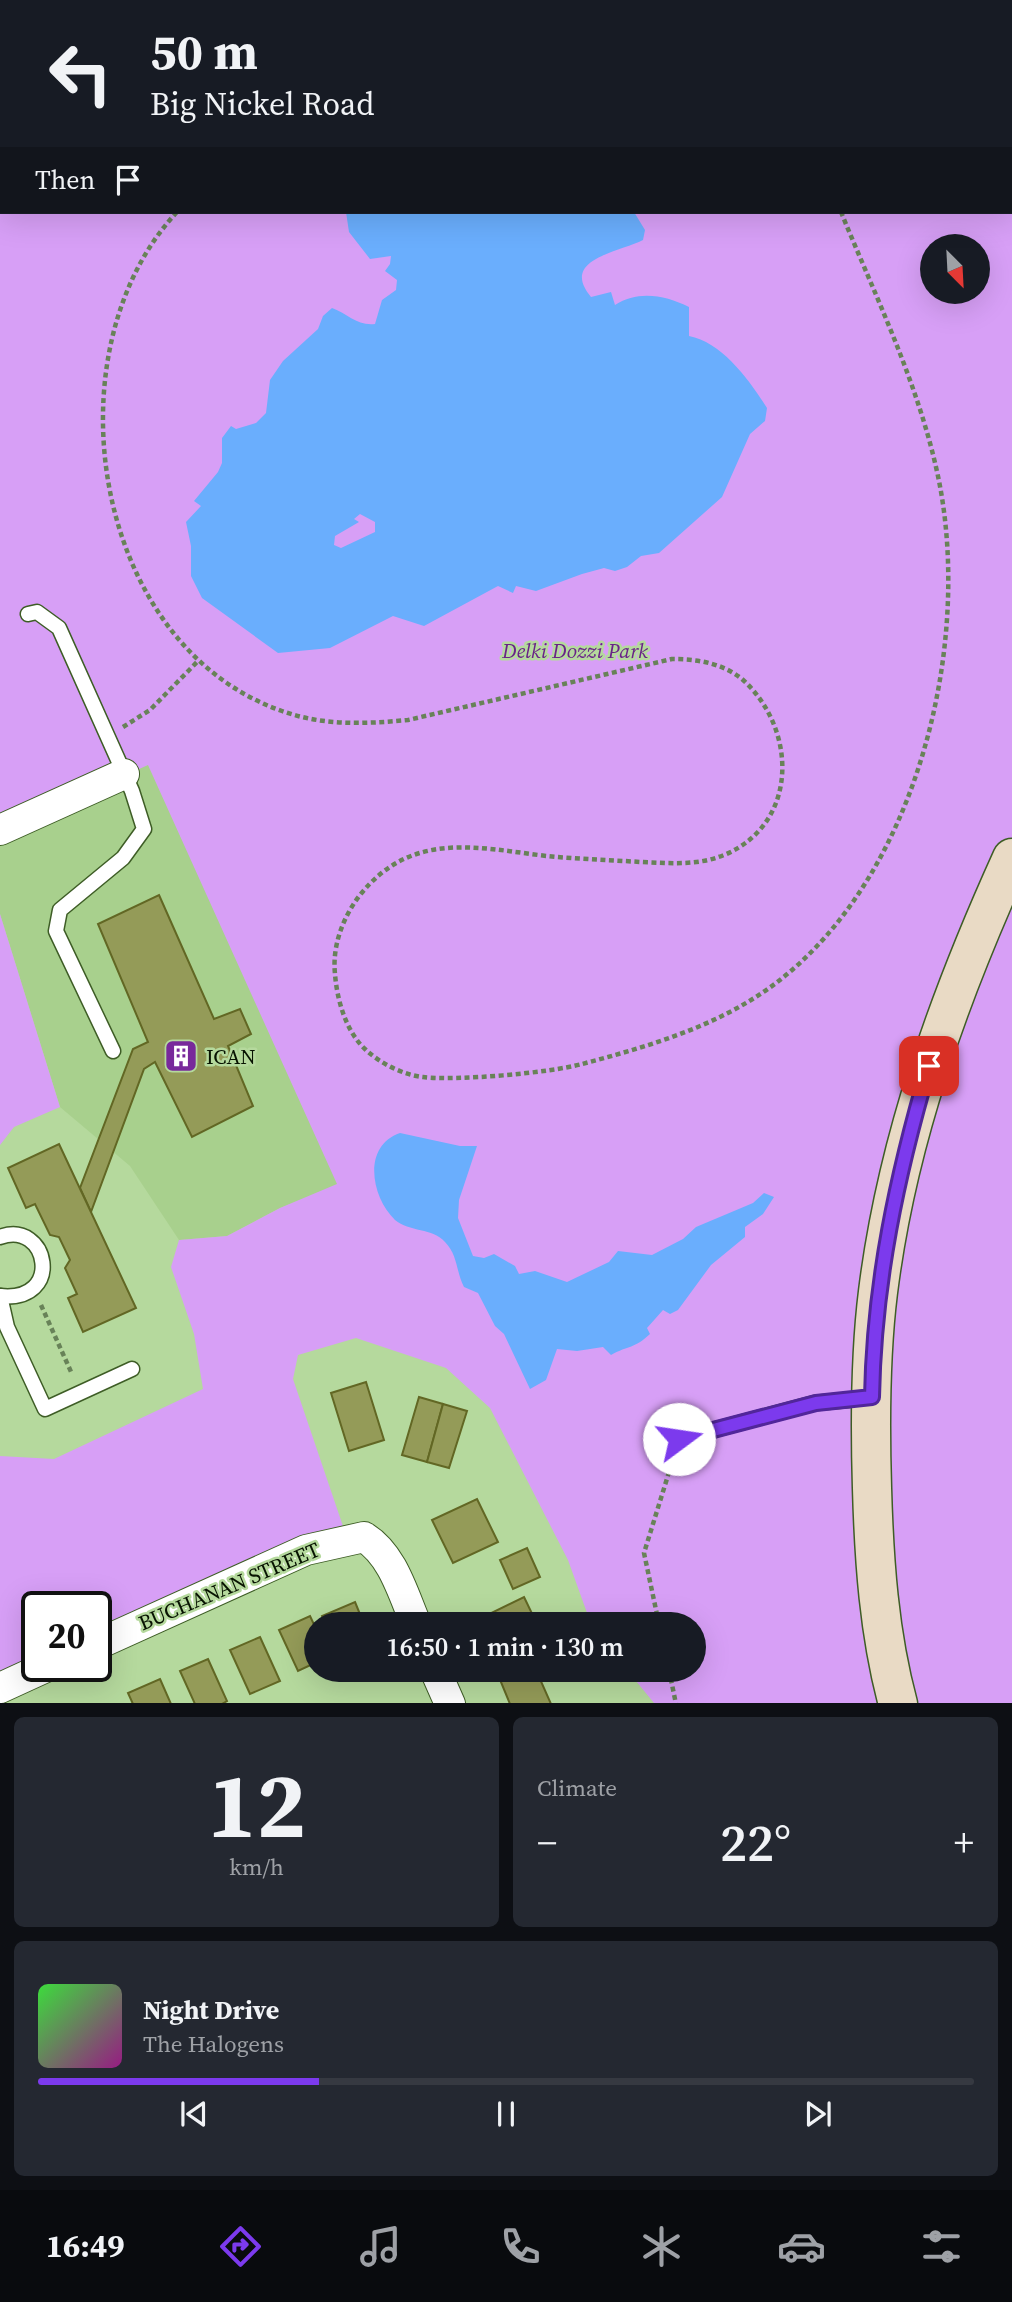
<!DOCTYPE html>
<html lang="en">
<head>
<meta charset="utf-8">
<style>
	:root { --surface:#171b24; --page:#242831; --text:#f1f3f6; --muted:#9ea1a6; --line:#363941; --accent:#7c3aed }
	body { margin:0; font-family:"Source Serif 4",serif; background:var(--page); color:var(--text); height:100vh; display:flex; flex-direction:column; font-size:26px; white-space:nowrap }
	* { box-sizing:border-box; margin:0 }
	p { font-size:23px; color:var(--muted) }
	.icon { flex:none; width:38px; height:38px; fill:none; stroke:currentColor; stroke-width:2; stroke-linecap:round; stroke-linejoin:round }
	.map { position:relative; height:1703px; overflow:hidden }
	.drawer { display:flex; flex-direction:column; gap:14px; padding:14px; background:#0d0f14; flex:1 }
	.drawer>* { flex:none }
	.hud { position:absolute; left:0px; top:0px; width:1013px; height:214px; box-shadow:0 7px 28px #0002; background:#171b24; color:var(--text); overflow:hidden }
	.needle { width:46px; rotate:156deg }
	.controls { position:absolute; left:920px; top:234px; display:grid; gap:14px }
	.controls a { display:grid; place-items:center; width:70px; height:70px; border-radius:50%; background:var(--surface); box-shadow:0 7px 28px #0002; font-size:35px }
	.speed { position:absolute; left:21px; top:1591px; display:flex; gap:14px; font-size:35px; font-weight:700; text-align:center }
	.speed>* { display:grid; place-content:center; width:91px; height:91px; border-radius:50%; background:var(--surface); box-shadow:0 7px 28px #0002; line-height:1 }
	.speed .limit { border:4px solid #111; border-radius:10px; background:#fff; color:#111 }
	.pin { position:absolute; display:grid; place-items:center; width:60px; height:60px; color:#fff; margin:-30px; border-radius:14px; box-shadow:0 4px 10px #0006 }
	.me { position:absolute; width:77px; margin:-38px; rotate:76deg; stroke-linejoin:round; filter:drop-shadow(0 0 5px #0008) }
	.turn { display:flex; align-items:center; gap:24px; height:147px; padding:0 35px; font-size:32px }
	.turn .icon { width:91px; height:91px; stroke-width:2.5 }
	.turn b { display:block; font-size:49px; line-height:60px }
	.then { display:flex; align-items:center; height:66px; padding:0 35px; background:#0003; gap:14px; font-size:26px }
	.big { font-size:52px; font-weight:600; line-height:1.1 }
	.drawer .card { flex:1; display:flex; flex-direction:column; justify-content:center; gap:10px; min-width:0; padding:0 24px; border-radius:10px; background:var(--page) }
	.drawer .dial { align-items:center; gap:0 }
	.dial b { font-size:91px; line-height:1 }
	.song { display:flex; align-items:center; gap:21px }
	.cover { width:84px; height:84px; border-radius:10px; background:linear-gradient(135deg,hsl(120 70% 55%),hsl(310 70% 35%)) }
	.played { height:7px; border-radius:4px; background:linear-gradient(90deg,var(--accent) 30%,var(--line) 30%) }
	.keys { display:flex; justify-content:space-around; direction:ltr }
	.heat { display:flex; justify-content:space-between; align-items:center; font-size:38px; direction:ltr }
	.drawer .tiles { flex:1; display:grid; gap:14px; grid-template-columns:1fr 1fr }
	.card:last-child { grid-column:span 2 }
	.trip { position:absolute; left:304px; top:1612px; width:402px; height:70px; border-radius:35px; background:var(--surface); box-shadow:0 7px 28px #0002; font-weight:600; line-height:70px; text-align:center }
	.menu { display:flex; height:112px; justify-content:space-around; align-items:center; background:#090b0e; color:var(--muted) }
	.menu .icon { width:49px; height:49px }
	.menu .selected { color:var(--accent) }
	.menu b { font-size:32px; color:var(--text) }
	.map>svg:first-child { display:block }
	.built { fill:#a8d08d }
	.green { fill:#d79ff6; fill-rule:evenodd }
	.water { fill:#6aaefd; fill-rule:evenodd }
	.building { fill:#949b58; stroke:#626724; stroke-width:2 }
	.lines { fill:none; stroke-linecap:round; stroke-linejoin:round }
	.lane-casing { stroke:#3e5d26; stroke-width:17 }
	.street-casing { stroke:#3e5d26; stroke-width:32 }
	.secondary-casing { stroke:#3e5d26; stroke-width:41 }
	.path { stroke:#688258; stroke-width:4.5; stroke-dasharray:5 3.5; stroke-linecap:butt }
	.lane { stroke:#fff; stroke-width:14 }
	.street { stroke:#fff; stroke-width:30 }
	.secondary { stroke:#e9dac5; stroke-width:38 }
	.route-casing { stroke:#51269a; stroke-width:18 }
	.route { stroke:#7c3aed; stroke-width:12 }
	.labels { text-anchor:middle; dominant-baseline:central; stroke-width:5; stroke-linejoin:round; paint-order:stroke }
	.park-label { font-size:21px; font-style:italic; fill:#692288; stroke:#b5d99d }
	.poi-label { font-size:21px; fill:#071301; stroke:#b5d99d; text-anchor:start }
	.street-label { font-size:21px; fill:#071301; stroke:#b5d99d }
</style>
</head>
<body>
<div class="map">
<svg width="1012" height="1704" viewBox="0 0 1012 1704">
	<rect width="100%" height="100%" fill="#b5d99d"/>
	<!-- built -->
	<polygon class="built" points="148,764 338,1185 280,1208 227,1236 179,1240 130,1166 60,1107 0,914 0,832"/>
	<!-- green -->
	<g class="green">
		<path d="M0,0h1012v1703h-358l-27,-33h68v-46h-104l-23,-64 -78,-152 -44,-40 -90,-30 -58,17 -5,24 55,162 -252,105v-40h-59v60l-37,24v-234l54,3 149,-70 -9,-55 -23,-67 8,-27 48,-4 53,-28 57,-24 -189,-419 -148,67zM2,2h1010v210h-1010zM933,247h45v45h-45z"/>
		<polygon points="0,914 60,1107 14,1127 0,1145"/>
	</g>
	<!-- water -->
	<g class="water">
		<path d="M346,212h288l11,18 -2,10c-23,12 -84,19 -52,57l20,-5 4,13c23,-15 50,-10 74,2v29c33,6 61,45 78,72l-2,13 -15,13 -28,63 -63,56 -18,3 -14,11 -12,4 -11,-3 -22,6 -46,17 -20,-5 -3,7 -15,-7 -74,40 -31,-10 -63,32 -52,5 -76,-55 -11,-22v-30l-5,-24 15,-16 -7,-5 24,-29 4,-9v-25l9,-12 5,3 20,-6 10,-10 4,-33 13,-19 35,-32 5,-13 9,-8c16,6 25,18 43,16l7,-24 14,-10 1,-10 -12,-9 5,-7 1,-8 -21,3 -21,-27zM360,514l15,8v10l-34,16 -7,-3 1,-9 24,-14 -5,-3z"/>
		<path d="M400,1133l60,13h17l-18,54 -1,18 15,38 11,2 10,-4 21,12 4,8 16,-3 32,11 42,-20 9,-11 34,4 31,-16 13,-12 57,-24 11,-10 10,4 -11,17 -18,13v10l-34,28 -33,45 -8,4 -7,-4 -16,18 3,6c-16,15 -21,11 -39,21l-8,-8 -26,4 -20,-2 -11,31 -16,9 -26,-55 -9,-8 -17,-33 -14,-6c-8,-15 -6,-32 -19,-45 -12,-14 -36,-10 -50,-22 -24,-23 -33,-74 5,-87z"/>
	</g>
	<!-- building -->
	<g class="building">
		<polygon points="159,895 214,1019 240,1009 251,1034 228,1046 253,1106 192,1137 155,1062 144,1069 91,1212 80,1188 133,1049 148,1042 98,924"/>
		<polygon points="59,1144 136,1308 83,1332 68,1298 77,1294 65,1268 70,1260 59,1237 50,1235 35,1204 26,1208 8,1168"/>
		<polygon points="366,1382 384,1440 349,1451 331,1393"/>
		<polygon points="419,1397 443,1404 427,1462 402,1455"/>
		<polygon points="443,1404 467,1411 449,1468 427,1462"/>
		<polygon points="477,1499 498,1542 453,1563 432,1520"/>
		<polygon points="527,1548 540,1577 513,1589 500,1560"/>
		<polygon points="524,1597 537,1624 479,1624 477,1620"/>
		<polygon points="355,1602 364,1624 325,1624 322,1616"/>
		<polygon points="310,1616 317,1631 317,1662 298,1671 279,1630"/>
		<polygon points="260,1637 280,1681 250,1694 230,1650"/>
		<polygon points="208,1659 227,1701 222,1704 195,1704 180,1671"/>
		<polygon points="496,1670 536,1670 551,1704 510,1704"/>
		<polygon points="160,1679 171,1704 133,1704 128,1693"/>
	</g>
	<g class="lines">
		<defs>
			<g id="lane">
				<polyline points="28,614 37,612 59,628 132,791 144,829 123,858 60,910 56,931 113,1051"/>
				<path d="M0,1237c48,-18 65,66 0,59"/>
				<polyline points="0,1296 7,1327 45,1409 132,1369"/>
				<polyline points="679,1439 815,1403 869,1398"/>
			</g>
			<g id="street">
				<polyline points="0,830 124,774"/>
				<path d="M96,1645l210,-95 58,-13c29,18 39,57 52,87"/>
				<polyline points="435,1670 450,1704"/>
				<polyline points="0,1688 48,1666"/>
			</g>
			<path id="secondary" d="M898,1704c-19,-70 -24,-144 -26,-216 -2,-65 -2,-132 6,-196 19,-152 71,-295 134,-434"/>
		</defs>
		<!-- lane casing -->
		<use href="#lane" class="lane-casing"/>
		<!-- street casing -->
		<use href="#street" class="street-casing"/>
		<!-- secondary casing -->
		<use href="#secondary" class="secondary-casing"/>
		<!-- path -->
		<g class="path">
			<polyline points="751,0 752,2"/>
			<polyline points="399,2 401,0"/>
			<path d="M177,212c-130,139 -85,433 105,499 41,15 83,13 126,9l264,-61c25,0 50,4 70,20 56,50 57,145 -18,176 -27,11 -54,8 -83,7 -32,-2 -64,-3 -95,-6 -71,-9 -135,-25 -186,39 -17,22 -28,51 -25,79 2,26 11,58 31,76 15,14 38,25 57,27 34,4 126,-4 159,-13 68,-18 137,-38 194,-81 141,-107 196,-336 163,-502 -19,-94 -62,-181 -98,-269"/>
			<polyline points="123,727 150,710 198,661"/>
			<polyline points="41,1305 72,1374"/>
			<polyline points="659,1624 644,1553 674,1456"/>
			<polyline points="669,1670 676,1704"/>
		</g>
		<!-- lane -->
		<use href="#lane" class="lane"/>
		<!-- street -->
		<use href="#street" class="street"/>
		<!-- secondary -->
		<use href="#secondary" class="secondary"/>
	</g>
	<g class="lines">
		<defs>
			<path id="route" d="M679,1439l137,-36 56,-6c2,-114 25,-222 57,-331"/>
		</defs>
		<!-- route casing -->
		<use href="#route" class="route-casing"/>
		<!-- route -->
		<use href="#route" class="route"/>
	</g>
	<!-- icons -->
	<defs>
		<symbol id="building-square" viewBox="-11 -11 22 22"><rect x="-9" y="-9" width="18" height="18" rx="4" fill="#78299b" stroke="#b5d99d"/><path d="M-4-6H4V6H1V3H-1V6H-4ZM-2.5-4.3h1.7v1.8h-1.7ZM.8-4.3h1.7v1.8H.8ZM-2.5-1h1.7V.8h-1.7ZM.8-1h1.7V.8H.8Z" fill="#fff"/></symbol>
	</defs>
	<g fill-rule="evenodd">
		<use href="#building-square" x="162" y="1037" width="38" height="38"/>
	</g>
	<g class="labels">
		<!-- park labels -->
		<g class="park-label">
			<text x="575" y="650">Delki Dozzi Park</text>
		</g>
		<!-- poi labels -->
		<g class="poi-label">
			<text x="206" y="1056">ICAN</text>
		</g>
		<!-- street labels -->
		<g class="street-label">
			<text transform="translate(229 1586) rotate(-23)">BUCHANAN STREET</text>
		</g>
	</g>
</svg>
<div class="controls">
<a><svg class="needle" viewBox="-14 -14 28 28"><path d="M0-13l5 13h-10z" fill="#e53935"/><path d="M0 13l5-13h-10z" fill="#9ea1a6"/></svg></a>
</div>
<div class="speed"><div class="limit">20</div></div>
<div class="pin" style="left:929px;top:1066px;background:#d93025"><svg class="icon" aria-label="arrive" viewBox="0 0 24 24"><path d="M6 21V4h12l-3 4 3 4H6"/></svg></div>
<svg class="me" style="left:679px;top:1439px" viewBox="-20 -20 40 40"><circle r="19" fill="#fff"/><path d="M0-13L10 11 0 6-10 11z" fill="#7c3aed"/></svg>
<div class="trip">16:50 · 1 min · 130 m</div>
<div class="hud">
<div class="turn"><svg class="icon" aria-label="left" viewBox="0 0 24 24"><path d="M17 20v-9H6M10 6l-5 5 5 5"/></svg><div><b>50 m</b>Big Nickel Road</div></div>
<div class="then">Then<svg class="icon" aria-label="arrive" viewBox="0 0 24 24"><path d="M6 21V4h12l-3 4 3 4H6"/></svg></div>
</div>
</div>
<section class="drawer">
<div class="tiles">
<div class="card dial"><b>12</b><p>km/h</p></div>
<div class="card"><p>Climate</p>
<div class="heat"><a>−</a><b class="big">22°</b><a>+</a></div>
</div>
<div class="card">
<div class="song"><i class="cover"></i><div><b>Night Drive</b><p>The Halogens</p></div></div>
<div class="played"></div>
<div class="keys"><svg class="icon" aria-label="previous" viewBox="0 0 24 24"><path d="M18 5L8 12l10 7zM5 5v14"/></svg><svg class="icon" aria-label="pause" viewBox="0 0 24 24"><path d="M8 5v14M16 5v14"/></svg><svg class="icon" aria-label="next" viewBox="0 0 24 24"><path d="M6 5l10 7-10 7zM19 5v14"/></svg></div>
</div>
</div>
</section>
<nav class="menu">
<b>16:49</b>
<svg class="icon selected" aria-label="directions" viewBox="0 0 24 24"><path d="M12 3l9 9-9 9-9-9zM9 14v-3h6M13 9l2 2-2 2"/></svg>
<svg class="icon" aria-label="music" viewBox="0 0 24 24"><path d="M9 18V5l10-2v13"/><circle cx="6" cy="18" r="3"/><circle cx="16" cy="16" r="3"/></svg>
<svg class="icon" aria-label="phone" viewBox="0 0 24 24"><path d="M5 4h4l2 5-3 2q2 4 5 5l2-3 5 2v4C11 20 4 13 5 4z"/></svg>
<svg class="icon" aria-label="climate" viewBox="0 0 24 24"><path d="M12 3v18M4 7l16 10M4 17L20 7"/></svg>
<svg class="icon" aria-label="car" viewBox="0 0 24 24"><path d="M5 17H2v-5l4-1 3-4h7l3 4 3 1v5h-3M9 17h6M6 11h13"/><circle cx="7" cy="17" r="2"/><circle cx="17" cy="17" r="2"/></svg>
<svg class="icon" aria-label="filters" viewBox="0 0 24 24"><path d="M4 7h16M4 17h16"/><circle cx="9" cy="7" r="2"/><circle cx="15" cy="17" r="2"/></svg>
</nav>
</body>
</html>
